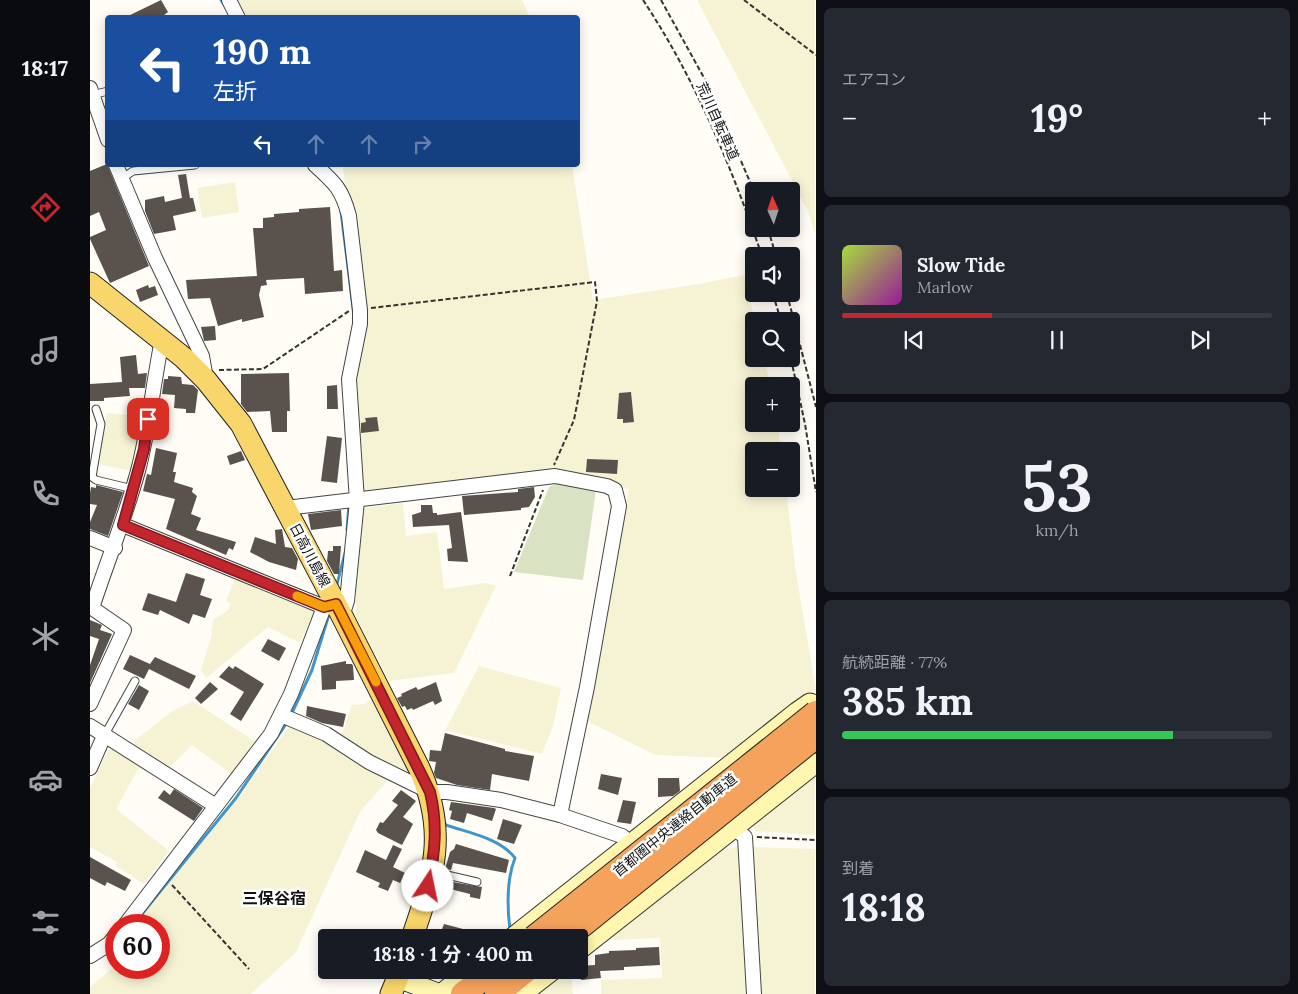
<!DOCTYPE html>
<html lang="ja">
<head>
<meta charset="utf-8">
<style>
	:root { --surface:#171b24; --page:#242831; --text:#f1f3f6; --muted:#9ea1a6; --line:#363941; --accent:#c4262e }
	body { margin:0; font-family:Lora,"Noto Sans JP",serif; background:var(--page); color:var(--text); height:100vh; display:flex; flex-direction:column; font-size:19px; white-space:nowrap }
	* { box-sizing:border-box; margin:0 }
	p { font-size:16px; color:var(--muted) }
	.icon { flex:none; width:28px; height:28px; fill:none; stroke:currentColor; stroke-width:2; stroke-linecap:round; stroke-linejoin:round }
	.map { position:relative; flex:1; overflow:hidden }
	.panel { display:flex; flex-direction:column; gap:8px; padding:8px; background:#0d0f14; width:482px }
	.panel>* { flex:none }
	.hud { position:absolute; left:15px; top:15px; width:475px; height:152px; border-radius:5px; box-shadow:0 2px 12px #0003; background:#1a4fa0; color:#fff; overflow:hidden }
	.needle { width:32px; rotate:357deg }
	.buttons { position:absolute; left:655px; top:182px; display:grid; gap:10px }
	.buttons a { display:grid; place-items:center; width:55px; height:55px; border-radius:5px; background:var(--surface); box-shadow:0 2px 12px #0003; font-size:25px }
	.speed { position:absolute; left:15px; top:914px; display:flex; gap:10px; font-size:25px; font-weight:700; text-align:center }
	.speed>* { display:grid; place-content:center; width:65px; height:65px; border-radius:50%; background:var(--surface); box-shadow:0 2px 12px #0003; line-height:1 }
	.speed .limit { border:8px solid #d22; background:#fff; color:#111 }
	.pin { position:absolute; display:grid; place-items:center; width:42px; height:42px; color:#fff; margin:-21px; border-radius:10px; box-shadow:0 2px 8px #0006 }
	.me { position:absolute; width:55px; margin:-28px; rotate:11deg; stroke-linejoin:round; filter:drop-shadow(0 0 4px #0008) }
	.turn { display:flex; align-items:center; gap:18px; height:105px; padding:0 25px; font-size:22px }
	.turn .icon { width:65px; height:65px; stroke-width:2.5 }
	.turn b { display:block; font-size:35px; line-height:42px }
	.lanes { display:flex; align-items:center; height:48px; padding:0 25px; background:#0003; justify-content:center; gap:25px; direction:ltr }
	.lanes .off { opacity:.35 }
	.big { font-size:38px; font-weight:700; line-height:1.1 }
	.panel .tile { flex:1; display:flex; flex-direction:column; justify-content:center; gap:8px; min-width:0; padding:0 18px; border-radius:8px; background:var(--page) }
	.panel .dial { align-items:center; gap:0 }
	.dial b { font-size:65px; line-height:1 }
	.song { display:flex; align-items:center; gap:15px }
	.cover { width:60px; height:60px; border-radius:8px; background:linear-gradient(135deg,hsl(80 70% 55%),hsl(300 70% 35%)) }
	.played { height:5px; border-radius:2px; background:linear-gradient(90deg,var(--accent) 35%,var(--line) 35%) }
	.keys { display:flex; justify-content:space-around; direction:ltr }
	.heat { display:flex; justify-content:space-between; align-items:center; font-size:28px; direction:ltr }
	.charge { height:8px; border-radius:4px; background:linear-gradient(90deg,#34c759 77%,var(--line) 0) }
	.trip { position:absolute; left:228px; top:929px; width:270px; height:50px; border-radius:5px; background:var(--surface); box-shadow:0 2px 12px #0003; font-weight:700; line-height:50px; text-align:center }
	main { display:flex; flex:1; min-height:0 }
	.tab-bar { display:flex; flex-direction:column; width:90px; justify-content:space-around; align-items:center; background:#090b0e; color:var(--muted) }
	.tab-bar .icon { width:35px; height:35px }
	.tab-bar .active { color:var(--accent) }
	.tab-bar b { font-size:22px; color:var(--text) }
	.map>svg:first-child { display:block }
	.farmland { fill:#f6f3d4 }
	.cemetery { fill:#d9e3c4 }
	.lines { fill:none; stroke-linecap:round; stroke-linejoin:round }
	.stream { stroke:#3f96cf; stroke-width:3 }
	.building { fill:#5a524d }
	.lane-casing { stroke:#444; stroke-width:9 }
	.street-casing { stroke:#444; stroke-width:16 }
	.secondary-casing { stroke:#333; stroke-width:21 }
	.primary-casing { stroke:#222; stroke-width:23 }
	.highway-casing { stroke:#222; stroke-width:26 }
	.path { stroke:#333; stroke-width:2; stroke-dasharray:5 2.5; stroke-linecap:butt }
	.lane { stroke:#fff; stroke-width:7 }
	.street { stroke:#fff; stroke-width:14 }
	.secondary { stroke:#fff6b0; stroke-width:19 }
	.primary { stroke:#f9d66b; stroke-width:21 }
	.highway { stroke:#f5a25d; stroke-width:24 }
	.highway-bridge-casing { stroke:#222; stroke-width:26; stroke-linecap:butt }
	.highway-bridge { stroke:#f5a25d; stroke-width:24 }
	.route-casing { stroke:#7f191e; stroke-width:12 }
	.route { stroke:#c4262e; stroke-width:9 }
	.slow { stroke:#f59e0b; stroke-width:9 }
	.labels { text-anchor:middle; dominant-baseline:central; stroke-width:5; stroke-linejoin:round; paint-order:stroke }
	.street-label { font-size:14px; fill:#111; stroke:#fff }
	.quarter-label { font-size:16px; font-weight:bold; fill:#111; stroke:#fff }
</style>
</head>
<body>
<main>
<nav class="tab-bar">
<b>18:17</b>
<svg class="icon active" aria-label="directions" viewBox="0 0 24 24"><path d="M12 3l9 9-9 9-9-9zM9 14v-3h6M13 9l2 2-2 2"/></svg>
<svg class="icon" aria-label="music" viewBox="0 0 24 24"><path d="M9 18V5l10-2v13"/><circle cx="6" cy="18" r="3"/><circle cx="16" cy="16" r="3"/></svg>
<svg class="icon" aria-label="phone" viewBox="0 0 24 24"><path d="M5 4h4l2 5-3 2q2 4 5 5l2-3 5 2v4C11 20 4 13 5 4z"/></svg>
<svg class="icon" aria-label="climate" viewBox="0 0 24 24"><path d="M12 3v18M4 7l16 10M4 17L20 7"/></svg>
<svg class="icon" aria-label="car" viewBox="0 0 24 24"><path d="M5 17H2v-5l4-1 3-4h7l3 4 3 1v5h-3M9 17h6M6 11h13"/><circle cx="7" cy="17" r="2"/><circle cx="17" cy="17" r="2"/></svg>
<svg class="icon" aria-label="filters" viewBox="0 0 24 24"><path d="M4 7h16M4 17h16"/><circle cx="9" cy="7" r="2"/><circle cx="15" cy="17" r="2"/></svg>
</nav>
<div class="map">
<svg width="726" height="994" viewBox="0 0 726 994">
	<rect width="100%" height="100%" fill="#fffdf5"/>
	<!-- farmland -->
	<g class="farmland">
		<polygon points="148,0 432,0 440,17 157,17"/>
		<polygon points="607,0 725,0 725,233 717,209"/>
		<polygon points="253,165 482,165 503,300 609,284 654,275 665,321 664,359 674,359 681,386 664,386 664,424 688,424 691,451 664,451 664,489 696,489 706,573 726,690 640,758 565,755 497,721 539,489 454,471 272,492 267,368 275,312 268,217 255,186"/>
		<polygon points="145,182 149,212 112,218 107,188"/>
		<polygon points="17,413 54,417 41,471 9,464"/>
		<polygon points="313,503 316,536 347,532 354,589 396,583 406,586 364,673 299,681 266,616 265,572 271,514 274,508"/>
		<polygon points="146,577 225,610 210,643 178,627 116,678 111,670 121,637 123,620 138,610 141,604 136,601"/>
		<polygon points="389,666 471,688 463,726 452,754 355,730"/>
		<polygon points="279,700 282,701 321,777 250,739 262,705 275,704"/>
		<polygon points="103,701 167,743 143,775 102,745 80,767 46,746 43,742 82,711"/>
		<polygon points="201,724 227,734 298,780 270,812 206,952 161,994 0,994 0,987 26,965 26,968 69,968 69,925 44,925 145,803"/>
		<polygon points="19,749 26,750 50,766 26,809 79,851 54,884 26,866 27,862 0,847 0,788"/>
		<polygon points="725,774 725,835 664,831 665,824 670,817"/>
		<polygon points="649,846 659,994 511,994 511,980 572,978 570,938 524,940 524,933 630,851"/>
		<polygon points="663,847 725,849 725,994 670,994"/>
		<polygon points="474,970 481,970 483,994 446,994"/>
	</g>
	<!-- cemetery -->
	<polygon class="cemetery" points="467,483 506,490 493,580 424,572 459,487"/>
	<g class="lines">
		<!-- stream -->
		<g class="stream">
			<polyline points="131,0 136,8"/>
			<polyline points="251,211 264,316"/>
			<polyline points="257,530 259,504"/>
			<polyline points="246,588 255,553"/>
			<polyline points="201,715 222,670 240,611"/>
			<path d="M353,821l3,4c23,8 54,13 69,33 -9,23 -8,48 -5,72"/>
			<polyline points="51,915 146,798 198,721"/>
		</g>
	</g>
	<!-- building -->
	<g class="building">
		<polygon points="71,0 78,12 70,18 34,18"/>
		<polygon points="17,164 59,266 20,283 0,239 0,237 16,230 9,212 0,216 0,171"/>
		<polygon points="96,174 100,198 103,198 106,211 83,216 86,230 64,234 55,211 55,200 74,196 75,202 92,198 88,175"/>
		<polygon points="240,207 244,271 252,270 253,291 215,294 214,278 176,280 177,285 171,286 169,295 174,317 152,322 152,319 128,326 120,298 98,299 96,280 167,276 163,228 173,228 173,218 184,217 184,214 209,212 209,209"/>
		<polygon points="58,285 59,288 65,286 68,295 50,302 46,290"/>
		<polygon points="125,326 126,340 114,341 111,327"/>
		<polygon points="46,355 48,374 57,373 55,388 39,388 40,396 14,398 14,401 0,401 0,384 32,382 30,357"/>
		<polygon points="199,373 200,411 197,411 197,432 182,432 180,411 157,412 151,404 151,374"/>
		<polygon points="78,376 91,377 92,384 103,385 108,390 105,413 96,413 96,409 84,408 85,395 72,394 74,379 78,379"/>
		<polygon points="247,385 248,409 237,409 237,386"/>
		<polygon points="541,392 544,422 533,423 533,419 527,419 529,393"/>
		<polygon points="287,417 289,431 271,433 271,423 276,422 275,418"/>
		<polygon points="237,436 252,438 247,483 231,481"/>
		<polygon points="66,448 87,453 83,472 86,472 84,482 103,488 102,492 107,496 101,514 111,518 106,530 146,542 143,550 139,548 136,555 76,529 85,499 53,491 57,474 61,475"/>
		<polygon points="151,451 155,460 140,465 137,456"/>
		<polygon points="497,459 528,460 527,474 496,472"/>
		<polygon points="6,485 33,492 18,536 0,529 0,522 7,505 0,504 0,493 1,487 6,488"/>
		<polygon points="444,487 445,497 439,507 431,508 431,510 374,515 372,496 428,492 428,489"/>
		<polygon points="331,505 342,505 343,513 347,513 347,515 371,512 378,562 358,561 357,549 362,548 359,525 323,527 322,515 331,512"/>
		<polygon points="251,510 252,526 221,530 218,514"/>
		<polygon points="192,529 195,547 202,548 208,559 206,570 179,562 160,552 165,537 186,544 185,530"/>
		<polygon points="243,546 251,546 249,574 244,574 237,561 238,551 243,551"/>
		<polygon points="96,573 115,579 110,595 122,599 115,618 103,614 99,624 70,610 68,615 52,610 58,593 86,602"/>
		<polygon points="0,620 12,625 10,630 22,634 0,683 0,665 9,639 0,636"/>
		<polygon points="178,639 196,648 189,661 171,651"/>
		<polygon points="40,655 60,664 65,657 106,676 99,689 59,669 54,679 33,669"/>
		<polygon points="256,661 256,664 262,664 263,666 264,680 246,681 246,689 232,690 231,666"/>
		<polygon points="139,666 143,669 145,666 174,684 151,721 140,714 154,692 129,677"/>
		<polygon points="120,682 128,689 111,704 105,698"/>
		<polygon points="346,682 352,701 345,705 343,701 323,710 322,708 317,710 315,706 312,707 307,698 312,696 311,694 326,687 328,690"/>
		<polygon points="49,685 59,691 49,710 38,704"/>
		<polygon points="217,706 256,714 253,727 232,723 216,716"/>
		<polygon points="355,733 415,749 415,751 444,756 439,781 402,774 400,790 367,785 346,778 344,773 346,762 339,761 340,750 351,751"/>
		<polygon points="511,774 532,778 528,795 508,789"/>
		<polygon points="568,778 589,778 590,791 583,796 568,797"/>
		<polygon points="84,789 113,808 104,821 68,798 74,790 80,795"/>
		<polygon points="311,790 326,801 313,817 323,824 312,845 288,833 286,830 290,822 293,823 308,805 302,801"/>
		<polygon points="533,800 546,802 541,824 527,822"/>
		<polygon points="361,802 404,808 406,809 402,821 377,813 374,823 360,819 362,811 359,810"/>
		<polygon points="413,819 432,825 424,844 407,839"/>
		<polygon points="366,844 419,860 416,873 363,863 361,870 355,869 360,852 364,849"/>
		<polygon points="303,845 312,849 303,867 315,873 310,883 303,880 298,891 288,887 290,883 266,872 275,850 296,860"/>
		<polygon points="0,857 41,880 35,891 17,882 15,886 0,878"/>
		<polygon points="362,882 392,887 390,899 380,897 380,894 360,889"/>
		<polygon points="354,924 373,929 370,938 360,938 350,934"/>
		<polygon points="569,947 570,965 534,967 534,970 510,971 511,978 491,980 490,966 505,965 505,955 519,953 519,951 546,950 546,948"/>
	</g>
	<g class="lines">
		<defs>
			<g id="lane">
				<polyline points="2,95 18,91"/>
				<polyline points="31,179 43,171 105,165"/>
				<polyline points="6,409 11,424 2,477 6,480 43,489"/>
				<polyline points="14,736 45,681"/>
				<polyline points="344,872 387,882"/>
			</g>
			<g id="street">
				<polyline points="139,0 148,18"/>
				<polyline points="0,88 18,140"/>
				<polyline points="26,165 65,258 112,356 116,379"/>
				<path d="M225,165c20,18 27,24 34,51l11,94v14l-11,55 8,122 -10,100 -5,15"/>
				<polyline points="196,508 465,476 517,486 525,490 529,506 497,687 470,815"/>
				<polyline points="33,525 234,607"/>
				<polyline points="0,538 25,548"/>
				<path d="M0,704l34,-74 -32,-22c15,-46 33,-90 46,-137 11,-42 15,-87 24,-131"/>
				<polyline points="191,715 236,734 279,762 340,792 357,792 411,800 470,815 532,836 547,848"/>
				<polyline points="0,726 126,806"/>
				<polyline points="0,768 14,736"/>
				<polyline points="644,828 655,837 664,994"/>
				<polyline points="35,925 181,734 201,694 234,607 246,605"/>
				<polyline points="0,956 19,944 26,935"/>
			</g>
			<g id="secondary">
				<polyline points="422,938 707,712 720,703 726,705"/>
				<polyline points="489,950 726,763"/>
				<polyline points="308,978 350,994"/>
				<polyline points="351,994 380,970"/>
				<polyline points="432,994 463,970"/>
			</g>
			<g id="primary">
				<path d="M0,283l94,75 22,22 35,44 101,192 77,152c29,64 15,106 -7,170"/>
				<polyline points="301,994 311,970"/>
			</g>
			<g id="highway">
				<polyline points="373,994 404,970"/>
				<polyline points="407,994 436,970"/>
			</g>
		</defs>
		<!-- lane casing -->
		<use href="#lane" class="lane-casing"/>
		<!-- street casing -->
		<use href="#street" class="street-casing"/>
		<!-- secondary casing -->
		<use href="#secondary" class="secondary-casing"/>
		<!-- primary casing -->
		<use href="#primary" class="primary-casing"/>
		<!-- highway casing -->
		<use href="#highway" class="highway-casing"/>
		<!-- path -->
		<g class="path">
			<path d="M553,0c52,78 89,168 119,256"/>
			<polyline points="571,0 618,85 664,191"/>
			<polyline points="654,0 726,55"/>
			<polyline points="678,229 686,256"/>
			<polyline points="683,294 691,321"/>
			<polyline points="697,294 726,407"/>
			<polyline points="281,308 505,282 507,301 484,420 464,465"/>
			<polyline points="701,359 715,424 726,492"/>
			<polyline points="129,370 173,369 259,311"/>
			<polyline points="420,576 453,490"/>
			<polyline points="667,837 726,840"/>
			<polyline points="82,885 159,969"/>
		</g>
		<!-- lane -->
		<use href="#lane" class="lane"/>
		<!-- street -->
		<use href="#street" class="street"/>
		<!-- secondary -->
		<use href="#secondary" class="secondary"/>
		<!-- primary -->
		<use href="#primary" class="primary"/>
		<!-- highway -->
		<use href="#highway" class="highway"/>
		<defs>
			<g id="highway-bridge">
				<polyline points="444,938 726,713"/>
				<polyline points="476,938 726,736"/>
			</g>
		</defs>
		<!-- highway-bridge casing -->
		<use href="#highway-bridge" class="highway-bridge-casing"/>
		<!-- highway-bridge -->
		<use href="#highway-bridge" class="highway-bridge"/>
	</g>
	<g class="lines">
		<defs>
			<path id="route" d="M58,419l-4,30 -21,76 201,82 12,-3 94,188c8,33 5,61 -2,94"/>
		</defs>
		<!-- route casing -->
		<use href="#route" class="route-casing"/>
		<!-- route -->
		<use href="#route" class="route"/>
		<!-- slow -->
		<polyline class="slow" points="207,596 234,607 246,604 286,682"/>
	</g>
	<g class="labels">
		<!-- street labels -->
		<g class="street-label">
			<text transform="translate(628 121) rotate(66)">荒川自転車道</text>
			<text transform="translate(220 555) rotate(62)">日高川島線</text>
			<text transform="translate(585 825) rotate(-39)">首都圏中央連絡自動車道</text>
		</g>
		<!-- quarter labels -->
		<g class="quarter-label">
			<text x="184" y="898">三保谷宿</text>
		</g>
	</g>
</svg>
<div class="buttons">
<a><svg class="needle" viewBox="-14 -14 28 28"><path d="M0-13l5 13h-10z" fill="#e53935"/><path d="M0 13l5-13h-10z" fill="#9ea1a6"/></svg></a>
<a><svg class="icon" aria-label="sound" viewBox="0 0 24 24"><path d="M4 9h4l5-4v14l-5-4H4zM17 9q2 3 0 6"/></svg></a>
<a><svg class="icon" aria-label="search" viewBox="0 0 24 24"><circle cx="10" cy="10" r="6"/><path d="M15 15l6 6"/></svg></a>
<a>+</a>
<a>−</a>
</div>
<div class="speed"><div class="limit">60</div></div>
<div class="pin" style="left:58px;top:419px;background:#d93025"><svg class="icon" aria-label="arrive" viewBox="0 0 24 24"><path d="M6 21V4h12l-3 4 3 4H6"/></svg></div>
<svg class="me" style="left:338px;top:886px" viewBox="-20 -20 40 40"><circle r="19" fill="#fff"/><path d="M0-13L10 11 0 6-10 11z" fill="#c4262e"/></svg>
<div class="trip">18:18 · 1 分 · 400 m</div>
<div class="hud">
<div class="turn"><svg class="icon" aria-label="left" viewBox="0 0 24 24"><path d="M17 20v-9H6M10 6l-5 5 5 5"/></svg><div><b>190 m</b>左折</div></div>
<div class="lanes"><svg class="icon" aria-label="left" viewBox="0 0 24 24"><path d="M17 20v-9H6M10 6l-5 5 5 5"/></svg><svg class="icon off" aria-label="ahead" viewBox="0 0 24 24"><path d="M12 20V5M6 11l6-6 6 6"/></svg><svg class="icon off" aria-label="ahead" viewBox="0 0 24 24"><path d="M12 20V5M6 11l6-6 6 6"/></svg><svg class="icon off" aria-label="right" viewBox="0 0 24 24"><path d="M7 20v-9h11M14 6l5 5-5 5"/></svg></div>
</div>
</div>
<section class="panel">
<div class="tile"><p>エアコン</p>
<div class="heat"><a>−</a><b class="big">19°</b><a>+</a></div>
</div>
<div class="tile">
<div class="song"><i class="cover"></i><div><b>Slow Tide</b><p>Marlow</p></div></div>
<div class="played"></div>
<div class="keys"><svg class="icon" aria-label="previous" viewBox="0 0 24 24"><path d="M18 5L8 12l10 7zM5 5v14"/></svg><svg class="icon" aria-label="pause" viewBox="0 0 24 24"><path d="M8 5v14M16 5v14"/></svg><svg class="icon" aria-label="next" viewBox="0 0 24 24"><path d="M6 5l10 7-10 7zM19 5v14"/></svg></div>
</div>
<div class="tile dial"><b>53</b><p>km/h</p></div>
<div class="tile"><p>航続距離 · 77%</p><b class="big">385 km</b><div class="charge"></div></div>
<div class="tile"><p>到着</p><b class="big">18:18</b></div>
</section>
</main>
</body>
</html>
